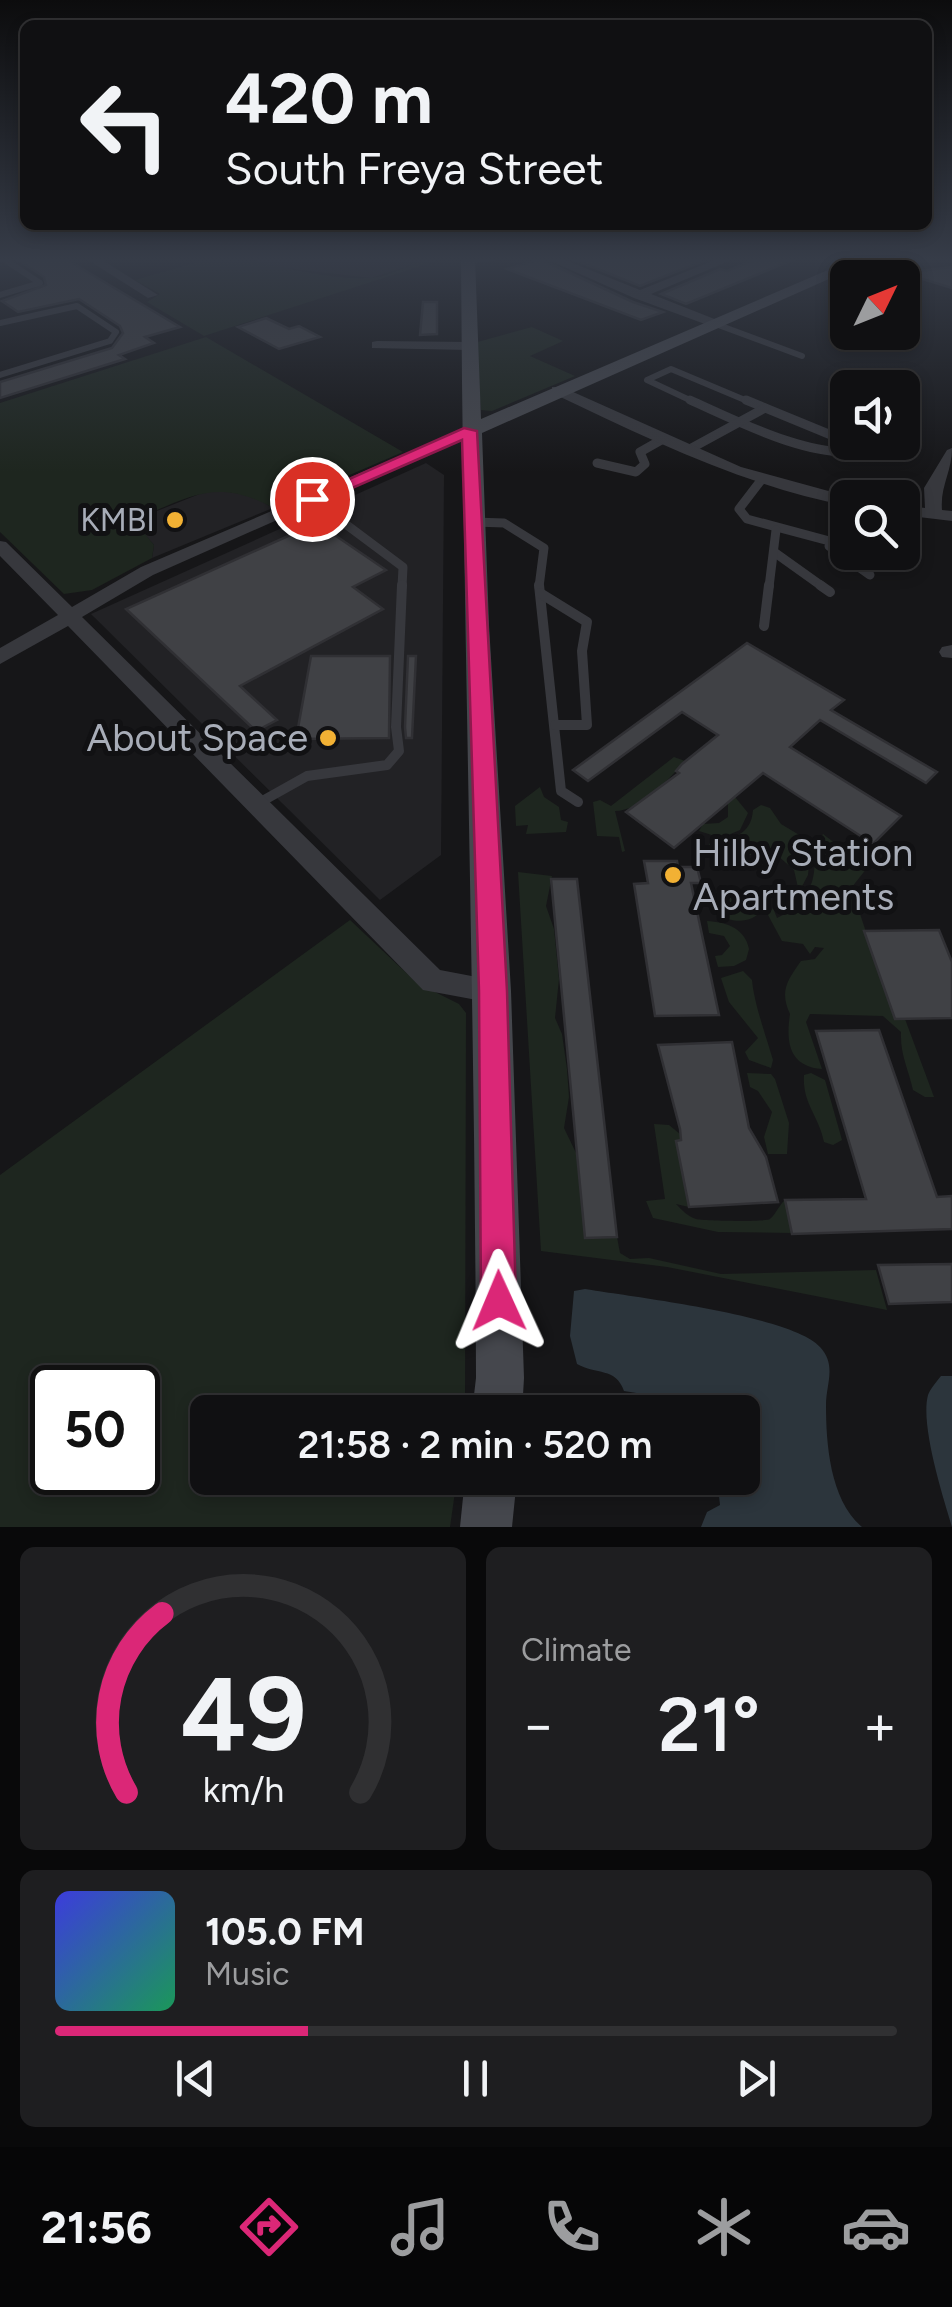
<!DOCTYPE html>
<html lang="en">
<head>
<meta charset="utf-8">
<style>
	:root { --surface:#101012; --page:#1e1e20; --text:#f1f3f6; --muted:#9c9d9f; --line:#303032; --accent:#db2777 }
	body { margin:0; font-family:Figtree,sans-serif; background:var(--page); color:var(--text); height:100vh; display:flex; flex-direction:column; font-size:38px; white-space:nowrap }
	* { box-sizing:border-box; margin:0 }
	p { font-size:32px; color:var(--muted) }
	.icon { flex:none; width:55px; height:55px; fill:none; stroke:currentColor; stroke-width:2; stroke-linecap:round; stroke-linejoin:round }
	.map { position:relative; height:1527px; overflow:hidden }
	.drawer { display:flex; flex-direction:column; gap:20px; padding:20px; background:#09090a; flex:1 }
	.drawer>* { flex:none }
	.guide { position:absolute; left:20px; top:20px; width:912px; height:210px; border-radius:15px; box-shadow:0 5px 15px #0003,0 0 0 2px var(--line); background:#101012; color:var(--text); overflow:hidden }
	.needle { width:65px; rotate:47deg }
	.controls { position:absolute; left:830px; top:260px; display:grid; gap:20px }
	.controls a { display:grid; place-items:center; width:90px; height:90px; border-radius:15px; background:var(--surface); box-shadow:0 5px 15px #0003,0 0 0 2px var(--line); font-size:50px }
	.speed { position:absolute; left:30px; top:1365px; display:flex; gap:20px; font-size:50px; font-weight:700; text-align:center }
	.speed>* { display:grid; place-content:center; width:130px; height:130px; border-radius:50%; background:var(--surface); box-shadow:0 5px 15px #0003,0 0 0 2px var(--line); line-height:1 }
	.speed .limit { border:5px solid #111; border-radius:15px; background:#fff; color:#111 }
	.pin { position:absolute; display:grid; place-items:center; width:85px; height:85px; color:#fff; margin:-42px; border:5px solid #fff; border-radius:50%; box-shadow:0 2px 10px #0007 }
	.me { position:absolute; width:110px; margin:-55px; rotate:359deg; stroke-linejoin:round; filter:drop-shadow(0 0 8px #0008) }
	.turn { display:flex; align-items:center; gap:35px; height:210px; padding:0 40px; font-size:45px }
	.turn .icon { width:130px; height:130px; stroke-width:2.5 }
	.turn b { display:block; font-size:70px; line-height:85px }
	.big { font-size:75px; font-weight:600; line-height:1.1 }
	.drawer .widget { flex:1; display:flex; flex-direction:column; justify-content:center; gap:15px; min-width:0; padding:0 35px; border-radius:15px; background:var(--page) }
	.drawer .dial { align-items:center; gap:0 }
	.dial svg { height:260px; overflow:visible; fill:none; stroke:var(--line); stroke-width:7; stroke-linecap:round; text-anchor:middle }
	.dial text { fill:var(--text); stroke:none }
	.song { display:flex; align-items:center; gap:30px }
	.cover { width:120px; height:120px; border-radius:15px; background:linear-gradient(135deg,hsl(240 70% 55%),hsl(150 70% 35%)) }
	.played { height:10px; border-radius:5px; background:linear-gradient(90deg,var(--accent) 30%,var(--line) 30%) }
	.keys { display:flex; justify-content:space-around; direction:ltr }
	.heat { display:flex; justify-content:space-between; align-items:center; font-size:55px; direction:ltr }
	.drawer .tiles { flex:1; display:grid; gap:20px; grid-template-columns:1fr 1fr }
	.widget:last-child { grid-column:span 2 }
	.trip { position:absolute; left:190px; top:1395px; width:570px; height:100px; border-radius:15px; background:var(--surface); box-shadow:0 5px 15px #0003,0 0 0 2px var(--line); font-weight:600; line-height:100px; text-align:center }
	.tab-bar { display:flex; height:160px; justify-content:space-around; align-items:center; background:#060607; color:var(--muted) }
	.tab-bar .icon { width:70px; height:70px }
	.tab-bar .selected { color:var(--accent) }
	.tab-bar b { font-size:45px; color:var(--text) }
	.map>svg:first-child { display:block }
	.built { fill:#222225 }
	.green { fill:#1e261f; fill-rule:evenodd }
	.water { fill:#2c353c }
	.building { fill:#404145; stroke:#303034; stroke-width:2.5 }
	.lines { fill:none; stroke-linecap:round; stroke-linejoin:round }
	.lane-far2 { stroke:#37383d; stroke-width:6 }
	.lane-far1 { stroke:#37383d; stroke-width:9 }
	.lane { stroke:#37383d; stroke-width:10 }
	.street { fill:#37383d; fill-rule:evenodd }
	.secondary { fill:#45474d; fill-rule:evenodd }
	.route { fill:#db2777; stroke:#8e194d; stroke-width:2.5 }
	.poi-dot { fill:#f2b134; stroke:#111113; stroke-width:4 }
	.labels { text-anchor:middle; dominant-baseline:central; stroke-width:10; stroke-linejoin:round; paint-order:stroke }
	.far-poi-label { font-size:32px; fill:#a8adb8; stroke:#111113; text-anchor:end }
	.poi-label { font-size:38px; fill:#a8adb8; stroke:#111113; text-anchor:end }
</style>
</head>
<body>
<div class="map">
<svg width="952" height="1527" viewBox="0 0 952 1527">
	<rect width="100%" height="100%" fill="#161618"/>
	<!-- built -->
	<g class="built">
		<polygon points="250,258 445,258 427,264 421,262 371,278 267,266"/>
		<polygon points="426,463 444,475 441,855 380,900 91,614"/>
		<polygon points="212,489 253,496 273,508 152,558 154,545 132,521"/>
	</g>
	<!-- green -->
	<g class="green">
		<path d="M212,258c52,0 103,22 156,20 17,0 37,-11 53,-17l6,3 -223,72 -57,-34 13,-8 -25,-14z"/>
		<polygon points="532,327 563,341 530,356 575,376 492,411 481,410 474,343"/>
		<path d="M206,337l197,115 -130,56c-57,-32 -85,-10 -140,12l21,25 -2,13 -60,32 -28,4 -64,-62v-129z"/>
		<path d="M674,757l11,4c-14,16 -44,50 -70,50l10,40 -3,1 -3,-15 -22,-1 -4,-34 7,-2 11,6z"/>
		<polygon points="540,787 544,797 559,807 561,820 568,822 566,832 526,834 528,825 516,826 515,806"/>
		<polygon points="735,797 748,813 740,830 721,838 699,831 703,824 719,823 728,817 728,802"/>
		<path d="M761,805l9,3 11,16 30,18 -3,33 -9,17 -5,-22 -17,-15h-75l8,-12c21,-5 41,-6 43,-33z"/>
		<path d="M823,834l44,34 -19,24 12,22 35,105h10l29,78h-9l-12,-7c-5,-22 -13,-36 -12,-58l-18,-16 -73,-2 -4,8 16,47c-34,-3 -36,-28 -32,-55 -10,-22 -4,-32 11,-53l14,-2 9,-11 -9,-1 -5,7 -7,-10 -21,-3 -14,-26 5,-7 4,10 27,-14c-1,-11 4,-12 8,-22 5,-16 1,-36 11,-48z"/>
		<polygon points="518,872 552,876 546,906 554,929 559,979 555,1018 562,1034 567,1069 569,1097 564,1128 577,1155 585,1237 617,1237 620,1253 630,1259 649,1258 721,1274 876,1270 887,1310 667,1267 541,1251"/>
		<path d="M716,892h40l11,7 -1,7c-15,20 -33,17 -54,7l-1,-15z"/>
		<path d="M350,920l67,63 42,21 7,9 -1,399h-257v66h249l-7,49h-450v-352zM52,1388h86v84h-86z"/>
		<path d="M707,921c19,1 38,7 42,28l-3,11 -12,6 -16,1 -3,-11 7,-1 8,-9 -6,-10 -15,-3z"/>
		<path d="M743,971l9,9c2,23 14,56 21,80l-2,8 -22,-8 -4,-8 13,-14 -29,-36 -8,-24z"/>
		<polygon points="747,1073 771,1074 775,1079 789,1123 787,1154 768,1154 764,1137 772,1112 758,1091 750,1087"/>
		<path d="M811,1073l14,7 17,60 -9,5 -9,-3c-5,-26 -22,-39 -20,-67z"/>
		<path d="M654,1124l15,1 11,9 1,7h-5l13,66 -13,-3c6,6 11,12 20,15 7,2 70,3 74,0 6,-5 9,-14 15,-19l7,33 -74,-1 -65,-14 -7,-17 19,-2z"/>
	</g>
	<!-- water -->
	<g class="water">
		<path d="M585,1289c47,8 206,26 235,58 17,18 6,37 6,58 0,39 4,95 36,122h-161l6,-15 13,-7 -3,-27h25v-66h-33l-29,-12 -56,-9c-8,-24 -28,-16 -47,-27l-7,-28 4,-45z"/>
		<path d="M941,1376h11v151c-9,-30 -32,-102 -24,-132 2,-6 9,-14 13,-19z"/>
	</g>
	<!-- building -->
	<g class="building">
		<polygon points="15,258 64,258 180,327 145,337 154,343 119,355 125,359 0,398 0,382 112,348 123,333 120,326 79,299 18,312 2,301 46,285 44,277"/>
		<polygon points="570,258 690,258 701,262 640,286"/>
		<polygon points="759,258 795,259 686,304 661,294 720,269 727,271"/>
		<polygon points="540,259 633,302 663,312 641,320 507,269"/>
		<polygon points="952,267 952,288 903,273"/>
		<polygon points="423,302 437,302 437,334 420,335"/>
		<polygon points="266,318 289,329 299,326 320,337 279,349 238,327"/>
		<polygon points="317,523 386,570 353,587 383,609 240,686 277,720 256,731 126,609"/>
		<polygon points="747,643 844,700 831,710 937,772 926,783 820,720 790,747 901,816 873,844 763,773 674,848 626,812 679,773 676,771 682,764 718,735 682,712 588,781 573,770"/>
		<polygon points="311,656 390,656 389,738 296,739"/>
		<polygon points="408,656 416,656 412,738 406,738 405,727"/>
		<polygon points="644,861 677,861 678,867 697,867 701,883 691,883 719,1015 655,1016 634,884 648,883"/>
		<polygon points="551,879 577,879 617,1237 585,1238"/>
		<polygon points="939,930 952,962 952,1018 895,1019 864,931"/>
		<polygon points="879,1030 937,1197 952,1196 952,1229 792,1234 785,1200 866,1199 816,1031"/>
		<polygon points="732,1042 749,1128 766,1157 778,1202 689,1207 676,1141 681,1140 680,1129 658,1045"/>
		<polygon points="952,1264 952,1302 889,1304 878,1265"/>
	</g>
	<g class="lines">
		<!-- lane-far2 -->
		<g class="lane-far2">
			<polyline points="0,295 40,283 2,258"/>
			<polyline points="0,323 77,306 116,332 110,341 0,375"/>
			<polyline points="713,323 802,356"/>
			<polyline points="696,403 647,380 671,369 752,403"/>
		</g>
		<!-- lane-far1 -->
		<g class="lane-far1">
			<path d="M690,400c45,20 124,61 173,50l-14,-8"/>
			<polyline points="746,400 848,442"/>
			<polyline points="688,450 765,408"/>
			<polyline points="597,463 636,472 645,464 640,452 663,439"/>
			<polyline points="762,479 739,509 747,519 848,546"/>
			<polyline points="312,499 403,567 402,587"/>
			<polyline points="474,522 504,523 544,548 539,587"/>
			<polyline points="829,546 870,575"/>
			<polyline points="774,552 823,587"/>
			<polyline points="875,552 897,558"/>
			<polyline points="769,587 776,530"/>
		</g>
		<!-- lane -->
		<g class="lane">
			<polyline points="539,585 561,791 578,802"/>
			<polyline points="820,585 830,592"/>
			<polyline points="540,593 587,622 582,651 587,725 555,725"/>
			<polyline points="764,626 769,585"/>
			<polyline points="257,804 307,776 387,765 399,751 396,727 402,585"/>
		</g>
		<!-- street -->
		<g class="street">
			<polygon points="85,258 99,258 158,295 148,298"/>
			<polygon points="466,258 514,258 468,264 462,261"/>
			<polygon points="544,258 560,258 640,290 720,258 736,258 651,294 717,320 717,326 713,327 634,298"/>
			<polygon points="377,341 468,342 475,346 468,350 372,348 372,342"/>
			<path d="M552,387h10l179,80 113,31h-6v8c-106,-21 -199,-67 -296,-113z"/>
			<polygon points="465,428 478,431 153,575 82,617 440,970 503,982 507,991 503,1000 493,1003 423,990 68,626 0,664 0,648 58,615 0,556 0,541 6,542 72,607 141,567"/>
			<path d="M952,448c0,24 -12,38 -10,62l10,1v10l-50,-6v-10l23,3 -1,-20 23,-38z"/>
			<polygon points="952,645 952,658 942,657 939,652 942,647"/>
		</g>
		<!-- secondary -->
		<g class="secondary">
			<path d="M461,258h14l6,161 375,-161h20l-394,175 7,192 22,366 13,387 -2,34h-50l4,-34c-1,-374 -13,-748 -15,-1120z"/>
			<polygon points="465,1478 517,1478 512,1527 460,1527"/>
		</g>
	</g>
	<!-- sky -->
	<linearGradient id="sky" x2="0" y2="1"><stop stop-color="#0c0c0d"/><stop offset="0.55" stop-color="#363c48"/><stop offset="1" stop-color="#363c48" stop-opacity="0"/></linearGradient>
	<rect width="952" height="472" fill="url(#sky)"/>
	<!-- route -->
	<polygon class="route" points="464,428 477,431 507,991 516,1301 511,1313 499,1318 486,1313 481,1301 479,991 462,440 318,503 304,499"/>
	<!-- markers -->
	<g class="poi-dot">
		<circle cx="175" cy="520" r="10"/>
		<circle cx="328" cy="738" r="10"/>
		<circle cx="673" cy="875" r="10"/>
	</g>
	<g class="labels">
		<!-- far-poi labels -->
		<g class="far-poi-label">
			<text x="155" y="520">KMBI</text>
		</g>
		<!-- poi labels -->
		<g class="poi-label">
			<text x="308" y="738">About Space</text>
			<text x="693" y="853" text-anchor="start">Hilby Station<tspan x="693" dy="44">Apartments</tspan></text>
		</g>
	</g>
</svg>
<div class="controls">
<a><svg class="needle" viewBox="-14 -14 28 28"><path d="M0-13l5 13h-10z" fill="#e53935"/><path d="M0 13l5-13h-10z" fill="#9c9d9f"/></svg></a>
<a><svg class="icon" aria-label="sound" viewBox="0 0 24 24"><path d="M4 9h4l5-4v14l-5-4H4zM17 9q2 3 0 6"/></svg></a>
<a><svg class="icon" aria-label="search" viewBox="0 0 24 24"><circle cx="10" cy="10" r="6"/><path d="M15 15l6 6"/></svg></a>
</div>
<div class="speed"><div class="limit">50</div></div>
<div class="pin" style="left:312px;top:499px;background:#d93025"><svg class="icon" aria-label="arrive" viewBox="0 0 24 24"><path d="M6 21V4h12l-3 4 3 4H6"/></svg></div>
<svg class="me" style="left:499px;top:1301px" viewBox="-20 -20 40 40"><path d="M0-17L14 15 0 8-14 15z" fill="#db2777" stroke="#fff" stroke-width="4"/></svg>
<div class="trip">21:58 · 2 min · 520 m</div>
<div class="guide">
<div class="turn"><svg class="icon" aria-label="left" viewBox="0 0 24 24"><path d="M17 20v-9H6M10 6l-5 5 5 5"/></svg><div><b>420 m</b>South Freya Street</div></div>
</div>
</div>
<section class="drawer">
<div class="tiles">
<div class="widget dial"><svg viewBox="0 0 100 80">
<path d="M14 69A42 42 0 1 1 86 69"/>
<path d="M14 69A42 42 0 0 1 25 14" stroke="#db2777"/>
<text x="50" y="56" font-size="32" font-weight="700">49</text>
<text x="50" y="72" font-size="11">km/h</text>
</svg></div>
<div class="widget"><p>Climate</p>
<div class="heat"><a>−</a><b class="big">21°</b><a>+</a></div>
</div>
<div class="widget">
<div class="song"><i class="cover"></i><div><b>105.0 FM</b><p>Music</p></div></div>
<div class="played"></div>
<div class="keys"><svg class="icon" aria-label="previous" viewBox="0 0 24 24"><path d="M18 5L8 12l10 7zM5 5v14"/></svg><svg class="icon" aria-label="pause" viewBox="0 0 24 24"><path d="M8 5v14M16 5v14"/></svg><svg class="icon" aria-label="next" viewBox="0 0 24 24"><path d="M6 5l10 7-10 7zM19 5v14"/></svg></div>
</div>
</div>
</section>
<nav class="tab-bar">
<b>21:56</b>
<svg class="icon selected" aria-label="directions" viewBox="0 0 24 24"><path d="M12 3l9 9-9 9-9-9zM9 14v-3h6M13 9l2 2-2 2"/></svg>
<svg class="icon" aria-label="music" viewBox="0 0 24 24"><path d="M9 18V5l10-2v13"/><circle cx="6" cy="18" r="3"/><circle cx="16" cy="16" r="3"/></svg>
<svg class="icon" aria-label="phone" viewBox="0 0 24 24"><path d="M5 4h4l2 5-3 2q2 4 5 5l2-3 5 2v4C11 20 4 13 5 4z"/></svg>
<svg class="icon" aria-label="climate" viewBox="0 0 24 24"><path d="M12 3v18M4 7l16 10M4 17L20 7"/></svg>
<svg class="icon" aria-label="car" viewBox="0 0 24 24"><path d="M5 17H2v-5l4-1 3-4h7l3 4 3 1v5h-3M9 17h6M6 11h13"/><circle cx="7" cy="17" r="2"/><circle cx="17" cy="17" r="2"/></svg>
</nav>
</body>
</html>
